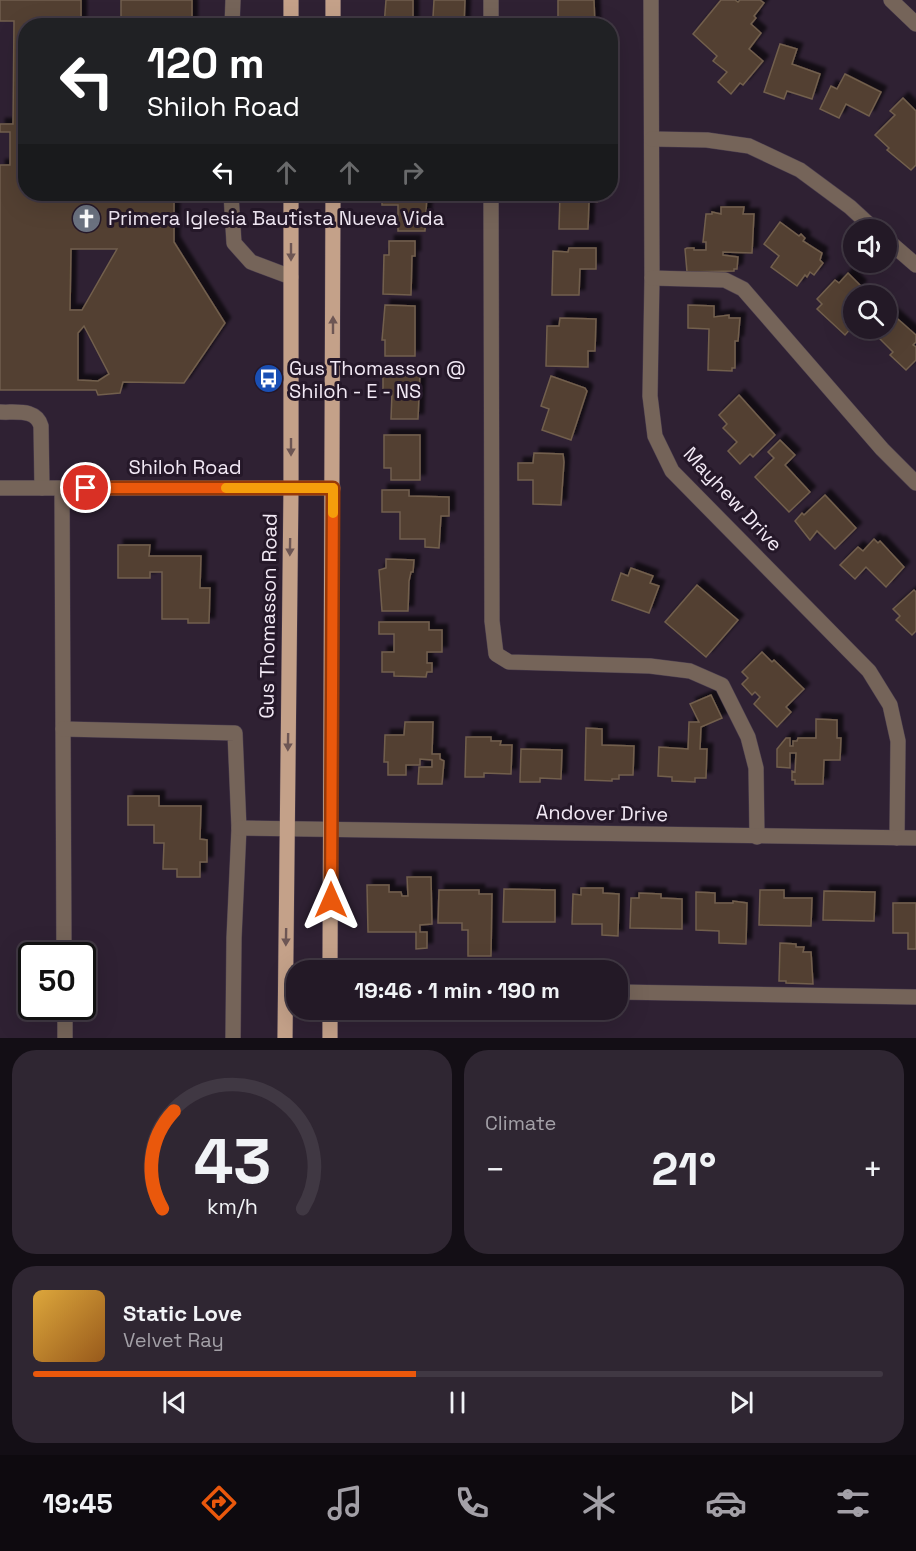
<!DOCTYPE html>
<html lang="en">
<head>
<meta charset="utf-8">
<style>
	:root { --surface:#231926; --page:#2f2632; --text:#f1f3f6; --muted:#a3a0a7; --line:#403843; --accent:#ea580c }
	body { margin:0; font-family:"Space Grotesk",sans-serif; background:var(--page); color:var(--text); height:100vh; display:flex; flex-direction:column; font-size:22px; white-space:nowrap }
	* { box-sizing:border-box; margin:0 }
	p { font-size:20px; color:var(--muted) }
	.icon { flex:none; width:33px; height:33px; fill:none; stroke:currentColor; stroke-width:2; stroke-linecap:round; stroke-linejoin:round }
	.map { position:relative; height:1038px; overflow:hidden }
	.side { display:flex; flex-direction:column; gap:12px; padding:12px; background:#130e15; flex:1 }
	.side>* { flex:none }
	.banner { position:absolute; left:18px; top:18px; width:600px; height:183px; border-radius:24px; box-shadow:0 6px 24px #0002,0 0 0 2px var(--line); background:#202124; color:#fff; overflow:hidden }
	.tools { position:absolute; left:843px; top:219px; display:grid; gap:12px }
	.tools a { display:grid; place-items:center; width:54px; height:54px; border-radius:50%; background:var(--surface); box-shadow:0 6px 24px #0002,0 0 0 2px var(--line); font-size:30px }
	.speed { position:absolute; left:18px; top:942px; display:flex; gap:12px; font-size:30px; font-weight:700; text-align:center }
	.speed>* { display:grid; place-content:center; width:78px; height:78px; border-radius:50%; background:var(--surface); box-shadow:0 6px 24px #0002,0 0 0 2px var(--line); line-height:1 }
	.speed .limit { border:3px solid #111; border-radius:9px; background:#fff; color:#111 }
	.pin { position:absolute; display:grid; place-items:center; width:51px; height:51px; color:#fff; margin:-26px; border:3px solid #fff; border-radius:50%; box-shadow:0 2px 6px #0007 }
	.me { position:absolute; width:66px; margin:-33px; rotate:0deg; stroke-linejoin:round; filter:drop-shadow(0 0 4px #0008) }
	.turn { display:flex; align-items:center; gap:21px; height:126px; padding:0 30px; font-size:27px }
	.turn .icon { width:78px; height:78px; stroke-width:2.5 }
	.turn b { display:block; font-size:42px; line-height:51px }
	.lanes { display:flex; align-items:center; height:57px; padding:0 30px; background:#0003; justify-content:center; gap:30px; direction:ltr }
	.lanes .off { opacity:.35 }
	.big { font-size:45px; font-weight:700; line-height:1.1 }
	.side .widget { flex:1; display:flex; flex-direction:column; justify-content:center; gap:9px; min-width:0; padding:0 21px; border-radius:24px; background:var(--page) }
	.side .dial { align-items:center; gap:0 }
	.dial svg { height:156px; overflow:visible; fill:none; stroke:var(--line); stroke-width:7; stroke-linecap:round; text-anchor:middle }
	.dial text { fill:var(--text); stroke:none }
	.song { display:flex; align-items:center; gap:18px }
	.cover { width:72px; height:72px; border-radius:9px; background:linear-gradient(135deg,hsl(40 70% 55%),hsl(30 70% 35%)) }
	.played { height:6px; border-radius:3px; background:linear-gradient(90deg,var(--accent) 45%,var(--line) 45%) }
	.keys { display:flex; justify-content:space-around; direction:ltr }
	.heat { display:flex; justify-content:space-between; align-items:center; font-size:33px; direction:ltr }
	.side .tiles { flex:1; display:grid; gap:12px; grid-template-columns:1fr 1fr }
	.widget:last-child { grid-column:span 2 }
	.trip { position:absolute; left:286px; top:960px; width:342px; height:60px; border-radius:24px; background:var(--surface); box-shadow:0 6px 24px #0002,0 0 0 2px var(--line); font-weight:700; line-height:60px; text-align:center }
	.tabs { display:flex; height:96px; justify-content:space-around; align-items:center; background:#0e0a0f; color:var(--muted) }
	.tabs .icon { width:42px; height:42px }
	.tabs .selected { color:var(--accent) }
	.tabs b { font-size:27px; color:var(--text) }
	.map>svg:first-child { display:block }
	.building { fill:#534130; stroke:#725f4d; stroke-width:1.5; fill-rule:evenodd; filter:url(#shadow) }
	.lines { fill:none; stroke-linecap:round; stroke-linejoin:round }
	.minor-casing { stroke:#4a3d4e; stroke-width:16 }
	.major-casing { stroke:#4a3d4e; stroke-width:16 }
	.minor { stroke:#756459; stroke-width:15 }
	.major { stroke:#c4a189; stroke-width:15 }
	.oneway { fill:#6d5654 }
	.route-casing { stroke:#983908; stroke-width:15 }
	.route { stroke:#ea580c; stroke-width:10 }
	.slow { stroke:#f59e0b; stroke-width:10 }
	.labels { text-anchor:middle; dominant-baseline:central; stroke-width:6; stroke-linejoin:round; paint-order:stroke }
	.poi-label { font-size:20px; fill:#f2e9f5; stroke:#251829; text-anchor:start }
	.street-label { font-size:20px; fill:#f2e9f5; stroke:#251829 }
</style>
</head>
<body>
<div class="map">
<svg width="916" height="1038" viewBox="0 0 916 1038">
	<defs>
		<filter id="shadow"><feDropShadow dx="5.5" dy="-5.5" stdDeviation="1.5" flood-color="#0009"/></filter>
	</defs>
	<rect width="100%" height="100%" fill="#2f2133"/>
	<!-- building -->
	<g class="building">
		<path d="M0,0h81v26h-55v111h-4v26h4v31h148v48l51,81 -41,60 -61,-1 -3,11 -22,2 -2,-5h-96v-225h10v-33h-10v-8h13l1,-103h-14zM71,249h46l-35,61h-12zM84,326l25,48 -11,7 -20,-1v-47z"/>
		<rect x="121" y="0" width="71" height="26"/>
		<polygon points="386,0 413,0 413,26 384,26"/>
		<polygon points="434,0 465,0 464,26 442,26 442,18 433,17"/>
		<polygon points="558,0 594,0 595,26 558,25"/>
		<polygon points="721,0 735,0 738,2 740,0 760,0 764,3 754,16 756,18 751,24 761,33 749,49 763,61 743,85 740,83 731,94 718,82 727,72 713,61 717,56 693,34"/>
		<polygon points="780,44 797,49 792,64 820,74 812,99 787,91 784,99 764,92"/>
		<polygon points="845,74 881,92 869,116 846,104 839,118 820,109 831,86 837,89"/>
		<polygon points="903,98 916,111 916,165 911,170 887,150 889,148 875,135 895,115 890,111"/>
		<polygon points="382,194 427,194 425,231 398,231 398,205 382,205"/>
		<polygon points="560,194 597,194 597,202 589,202 588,229 559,229"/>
		<polygon points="721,207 744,207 743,214 754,214 752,253 723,252 723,255 738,257 737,269 734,269 734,271 687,272 685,249 687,248 694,248 694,250 706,250 706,242 703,242 706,214 712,214 712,212 721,214"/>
		<polygon points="780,222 799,236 801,234 805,238 803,241 822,253 820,260 823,263 814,275 810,272 807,277 805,275 797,286 771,267 779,256 764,244"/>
		<polygon points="389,241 415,241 415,256 412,256 411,295 383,294 384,255 389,255"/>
		<polygon points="569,248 596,248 596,269 580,269 579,295 552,295 553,251 568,252"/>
		<polygon points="848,273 861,286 852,296 854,328 863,328 858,333 852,327 845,335 817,309 822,304 817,299 835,280 839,283"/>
		<polygon points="385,305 415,306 415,356 385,356 385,340 382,340"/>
		<polygon points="688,305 714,306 714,317 729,315 729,318 740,318 738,341 735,341 735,368 732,368 732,371 708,370 709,329 688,328"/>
		<polygon points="891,313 916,335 916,342 913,345 916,347 916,360 906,370 890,355 893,352 873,332 876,328 886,328 886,318"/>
		<polygon points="560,318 596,319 595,351 588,351 588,367 546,366 547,326 559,326"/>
		<polygon points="383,372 420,373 418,419 391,419 392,393 383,393"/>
		<polygon points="551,376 585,388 587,391 571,440 542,430 549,409 541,406"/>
		<polygon points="739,395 775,435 753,457 750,454 740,464 728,451 737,442 723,428 727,424 719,415"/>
		<polygon points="384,435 420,435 420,480 391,480 391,468 384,468"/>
		<polygon points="780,440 795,455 785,465 810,492 789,512 755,477 774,458 768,452"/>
		<polygon points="534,453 563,454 564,462 561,505 533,504 533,480 518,480 518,463 533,463"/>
		<polygon points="382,490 409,490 409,496 449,497 449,516 441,516 439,548 425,547 425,539 400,539 400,512 382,512"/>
		<polygon points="825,495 856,528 835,549 817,531 810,540 795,521 802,513 804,515"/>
		<polygon points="874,539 878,543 880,541 904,567 886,587 866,567 855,579 840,565 858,547 863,551"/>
		<polygon points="118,545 150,545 149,556 201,556 200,588 210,588 209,623 188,623 188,619 162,619 162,572 150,572 150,578 118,578"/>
		<polygon points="386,559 414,560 413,572 411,572 409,581 408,611 382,611 379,570 386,568"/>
		<polygon points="631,568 653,576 650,583 659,586 649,613 612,600 621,573 628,576"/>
		<polygon points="697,585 738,620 706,657 665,622"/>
		<polygon points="914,590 916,592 916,631 912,635 896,620 900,616 893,609"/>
		<polygon points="379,622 429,622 429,630 442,630 442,652 427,652 427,663 432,663 432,672 427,672 426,677 394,676 394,672 382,672 382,652 394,652 394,634 379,634"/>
		<polygon points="762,652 772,662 774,660 804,689 786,707 791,712 777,727 754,704 760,697 755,692 752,695 742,684 748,678 742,672"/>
		<polygon points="711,695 722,718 701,727 700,749 707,749 706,778 695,778 695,782 672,781 672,777 658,776 659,747 688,749 689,722 699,722 690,704"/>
		<polygon points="816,719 837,720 837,738 841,738 840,760 824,760 823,784 795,784 795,780 792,780 792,771 795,772 796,753 790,753 790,768 777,767 777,749 786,738 790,738 790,746 793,746 793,741 797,741 798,738 816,738"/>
		<polygon points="405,722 433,722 432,754 440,754 440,759 444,761 442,784 418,784 419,767 432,767 432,760 420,759 420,765 406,765 406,775 388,775 388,762 384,762 385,735 404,735"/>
		<polygon points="586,728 602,729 602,745 634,746 633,775 619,775 619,779 612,779 612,781 585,780"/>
		<polygon points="466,737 491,737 491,741 501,741 500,745 512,745 511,774 484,773 484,777 465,777"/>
		<polygon points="521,749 562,750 561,779 540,778 540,782 520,782"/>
		<polygon points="128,796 159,796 159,806 201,806 200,839 207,840 207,862 200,862 200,877 177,877 177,869 163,869 164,843 154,843 154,825 128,825"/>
		<polygon points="407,877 431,877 432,924 420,925 420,932 427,932 427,948 416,949 416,932 368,932 367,885 389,885 389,892 401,892 402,896 408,896"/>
		<polygon points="581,888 603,888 603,893 619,894 618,936 602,935 602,924 572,924 573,894 581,895"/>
		<polygon points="504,889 555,890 555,922 503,922"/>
		<polygon points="439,890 479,890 479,894 492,894 491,956 468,956 468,930 462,930 462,923 438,923"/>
		<polygon points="760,890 784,890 784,898 812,898 811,926 759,925"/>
		<polygon points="824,891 875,892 874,921 823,920"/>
		<polygon points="696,892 715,893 715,903 733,903 733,901 747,903 746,944 719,943 719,931 696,930"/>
		<polygon points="639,893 661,894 661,898 682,899 682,929 630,928 631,898 639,898"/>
		<polygon points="893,903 916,903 916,949 908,949 908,933 893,933"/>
		<polygon points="780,943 796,944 796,947 804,947 803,952 811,952 813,984 786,983 786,981 779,981"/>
	</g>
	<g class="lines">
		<defs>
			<g id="minor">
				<polyline points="491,0 491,26"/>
				<polyline points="651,0 652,278 650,396 655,436 672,471 869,671 890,705 898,741 897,838"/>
				<polyline points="891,0 916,24"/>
				<polyline points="232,26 233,0"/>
				<polyline points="652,139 707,140 749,146 800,170 850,207 875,230"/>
				<polyline points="231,194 234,243 251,262 291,277"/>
				<polyline points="491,194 492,621 496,654 509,662 650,666 690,671 722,685 748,737 756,768 757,837"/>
				<polyline points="886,239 916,265"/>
				<polyline points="652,278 725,280 743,289 882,449 916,483"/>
				<path d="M0,412c15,1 36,-4 41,14l1,62"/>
				<polyline points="0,488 333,488"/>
				<polyline points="62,488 64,956"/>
				<polyline points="63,729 235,733 239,828 234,938 233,1038"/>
				<polyline points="239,828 916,838"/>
				<polyline points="618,992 916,997"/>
				<polyline points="65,1006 65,1038"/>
			</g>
			<g id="major">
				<polyline points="291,0 291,26"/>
				<polyline points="333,26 333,0"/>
				<polyline points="330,970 333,194"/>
				<polyline points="330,1010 330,1038"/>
				<polyline points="285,1038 291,489 291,194"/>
			</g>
		</defs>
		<!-- minor casing -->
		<use href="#minor" class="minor-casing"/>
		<!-- major casing -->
		<use href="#major" class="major-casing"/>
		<!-- minor -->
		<use href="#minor" class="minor"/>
		<!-- major -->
		<use href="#major" class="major"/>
	</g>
	<!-- one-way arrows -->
	<defs><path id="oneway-solid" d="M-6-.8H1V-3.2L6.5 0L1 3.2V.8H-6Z" transform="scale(1.5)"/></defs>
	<g class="oneway">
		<use href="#oneway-solid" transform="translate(291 252) rotate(90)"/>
		<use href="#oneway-solid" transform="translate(333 325) rotate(-90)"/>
		<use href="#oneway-solid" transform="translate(291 447) rotate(90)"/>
		<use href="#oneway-solid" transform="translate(290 547) rotate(91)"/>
		<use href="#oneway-solid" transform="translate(288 742) rotate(91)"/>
		<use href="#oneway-solid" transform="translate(286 937) rotate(91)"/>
	</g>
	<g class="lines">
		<defs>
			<polyline id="route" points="86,488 333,488 331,900"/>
		</defs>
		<!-- route casing -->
		<use href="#route" class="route-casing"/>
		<!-- route -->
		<use href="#route" class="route"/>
		<!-- slow -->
		<polyline class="slow" points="226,488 333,488 333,513"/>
	</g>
	<!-- icons -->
	<defs>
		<symbol id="church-disc" viewBox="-11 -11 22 22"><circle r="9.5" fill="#6b7280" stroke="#251829"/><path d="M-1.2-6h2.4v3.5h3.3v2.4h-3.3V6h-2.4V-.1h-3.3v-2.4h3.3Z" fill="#fff"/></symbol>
		<symbol id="bus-disc" viewBox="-11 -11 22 22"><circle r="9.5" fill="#1a4fb4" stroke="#251829"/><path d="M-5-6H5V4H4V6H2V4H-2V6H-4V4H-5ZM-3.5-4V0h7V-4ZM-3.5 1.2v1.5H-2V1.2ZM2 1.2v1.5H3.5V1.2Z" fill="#fff"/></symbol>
	</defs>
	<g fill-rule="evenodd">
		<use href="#church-disc" x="70" y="202" width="33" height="33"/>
		<use href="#bus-disc" x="252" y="362" width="33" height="33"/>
	</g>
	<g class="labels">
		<!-- poi labels -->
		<g class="poi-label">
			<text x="108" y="218">Primera Iglesia Bautista Nueva Vida</text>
			<text x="289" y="368">Gus Thomasson @<tspan x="289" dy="23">Shiloh - E - NS</tspan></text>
		</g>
		<!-- street labels -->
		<g class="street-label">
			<text x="185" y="467">Shiloh Road</text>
			<text transform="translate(733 499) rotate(47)">Mayhew Drive</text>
			<text transform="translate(268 616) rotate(-89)">Gus Thomasson Road</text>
			<text transform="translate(602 813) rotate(1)">Andover Drive</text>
		</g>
	</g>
</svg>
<div class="tools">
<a><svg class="icon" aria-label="sound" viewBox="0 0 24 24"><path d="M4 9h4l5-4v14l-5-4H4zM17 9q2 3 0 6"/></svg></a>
<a><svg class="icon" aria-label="search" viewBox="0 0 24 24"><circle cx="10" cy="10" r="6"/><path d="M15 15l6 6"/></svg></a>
</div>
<div class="speed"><div class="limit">50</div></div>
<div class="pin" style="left:86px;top:488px;background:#d93025"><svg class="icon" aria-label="arrive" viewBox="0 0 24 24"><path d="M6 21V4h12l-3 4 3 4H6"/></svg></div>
<svg class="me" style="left:331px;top:900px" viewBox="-20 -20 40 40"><path d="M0-17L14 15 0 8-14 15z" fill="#ea580c" stroke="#fff" stroke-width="4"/></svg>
<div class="trip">19:46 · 1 min · 190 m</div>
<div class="banner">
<div class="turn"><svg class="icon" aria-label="left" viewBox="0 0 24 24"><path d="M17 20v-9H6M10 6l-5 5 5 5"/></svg><div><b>120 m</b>Shiloh Road</div></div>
<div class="lanes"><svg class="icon" aria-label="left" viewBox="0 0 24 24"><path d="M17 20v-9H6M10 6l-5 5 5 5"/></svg><svg class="icon off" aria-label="ahead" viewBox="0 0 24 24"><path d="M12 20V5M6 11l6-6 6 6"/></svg><svg class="icon off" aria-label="ahead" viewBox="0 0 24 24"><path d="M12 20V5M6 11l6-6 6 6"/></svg><svg class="icon off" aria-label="right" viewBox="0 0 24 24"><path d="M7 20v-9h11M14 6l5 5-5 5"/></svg></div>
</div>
</div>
<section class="side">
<div class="tiles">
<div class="widget dial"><svg viewBox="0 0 100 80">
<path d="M14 69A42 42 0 1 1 86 69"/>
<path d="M14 69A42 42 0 0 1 20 19" stroke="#ea580c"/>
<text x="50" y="56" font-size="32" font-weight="700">43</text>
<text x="50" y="72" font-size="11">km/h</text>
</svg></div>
<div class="widget"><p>Climate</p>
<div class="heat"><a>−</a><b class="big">21°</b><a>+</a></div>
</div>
<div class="widget">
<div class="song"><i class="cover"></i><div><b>Static Love</b><p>Velvet Ray</p></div></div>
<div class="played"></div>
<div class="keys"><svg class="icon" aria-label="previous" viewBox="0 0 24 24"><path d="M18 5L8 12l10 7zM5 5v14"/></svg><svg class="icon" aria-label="pause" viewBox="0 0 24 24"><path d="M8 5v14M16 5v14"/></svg><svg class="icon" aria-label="next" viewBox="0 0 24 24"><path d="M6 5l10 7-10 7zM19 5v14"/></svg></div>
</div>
</div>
</section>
<nav class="tabs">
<b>19:45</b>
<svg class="icon selected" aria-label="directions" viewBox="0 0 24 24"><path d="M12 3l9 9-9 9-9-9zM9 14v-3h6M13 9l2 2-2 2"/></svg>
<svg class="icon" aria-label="music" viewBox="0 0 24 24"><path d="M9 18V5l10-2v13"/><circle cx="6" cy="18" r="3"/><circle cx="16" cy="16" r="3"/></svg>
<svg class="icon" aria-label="phone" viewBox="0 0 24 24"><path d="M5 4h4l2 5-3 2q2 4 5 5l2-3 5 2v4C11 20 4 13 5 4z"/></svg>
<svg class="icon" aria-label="climate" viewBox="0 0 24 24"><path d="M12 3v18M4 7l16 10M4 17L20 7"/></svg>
<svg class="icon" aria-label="car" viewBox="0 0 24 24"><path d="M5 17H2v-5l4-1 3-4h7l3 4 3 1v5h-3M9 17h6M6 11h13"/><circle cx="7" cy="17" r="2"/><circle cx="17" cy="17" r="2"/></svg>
<svg class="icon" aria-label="filters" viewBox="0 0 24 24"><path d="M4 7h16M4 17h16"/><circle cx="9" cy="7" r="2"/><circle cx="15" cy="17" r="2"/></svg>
</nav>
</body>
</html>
